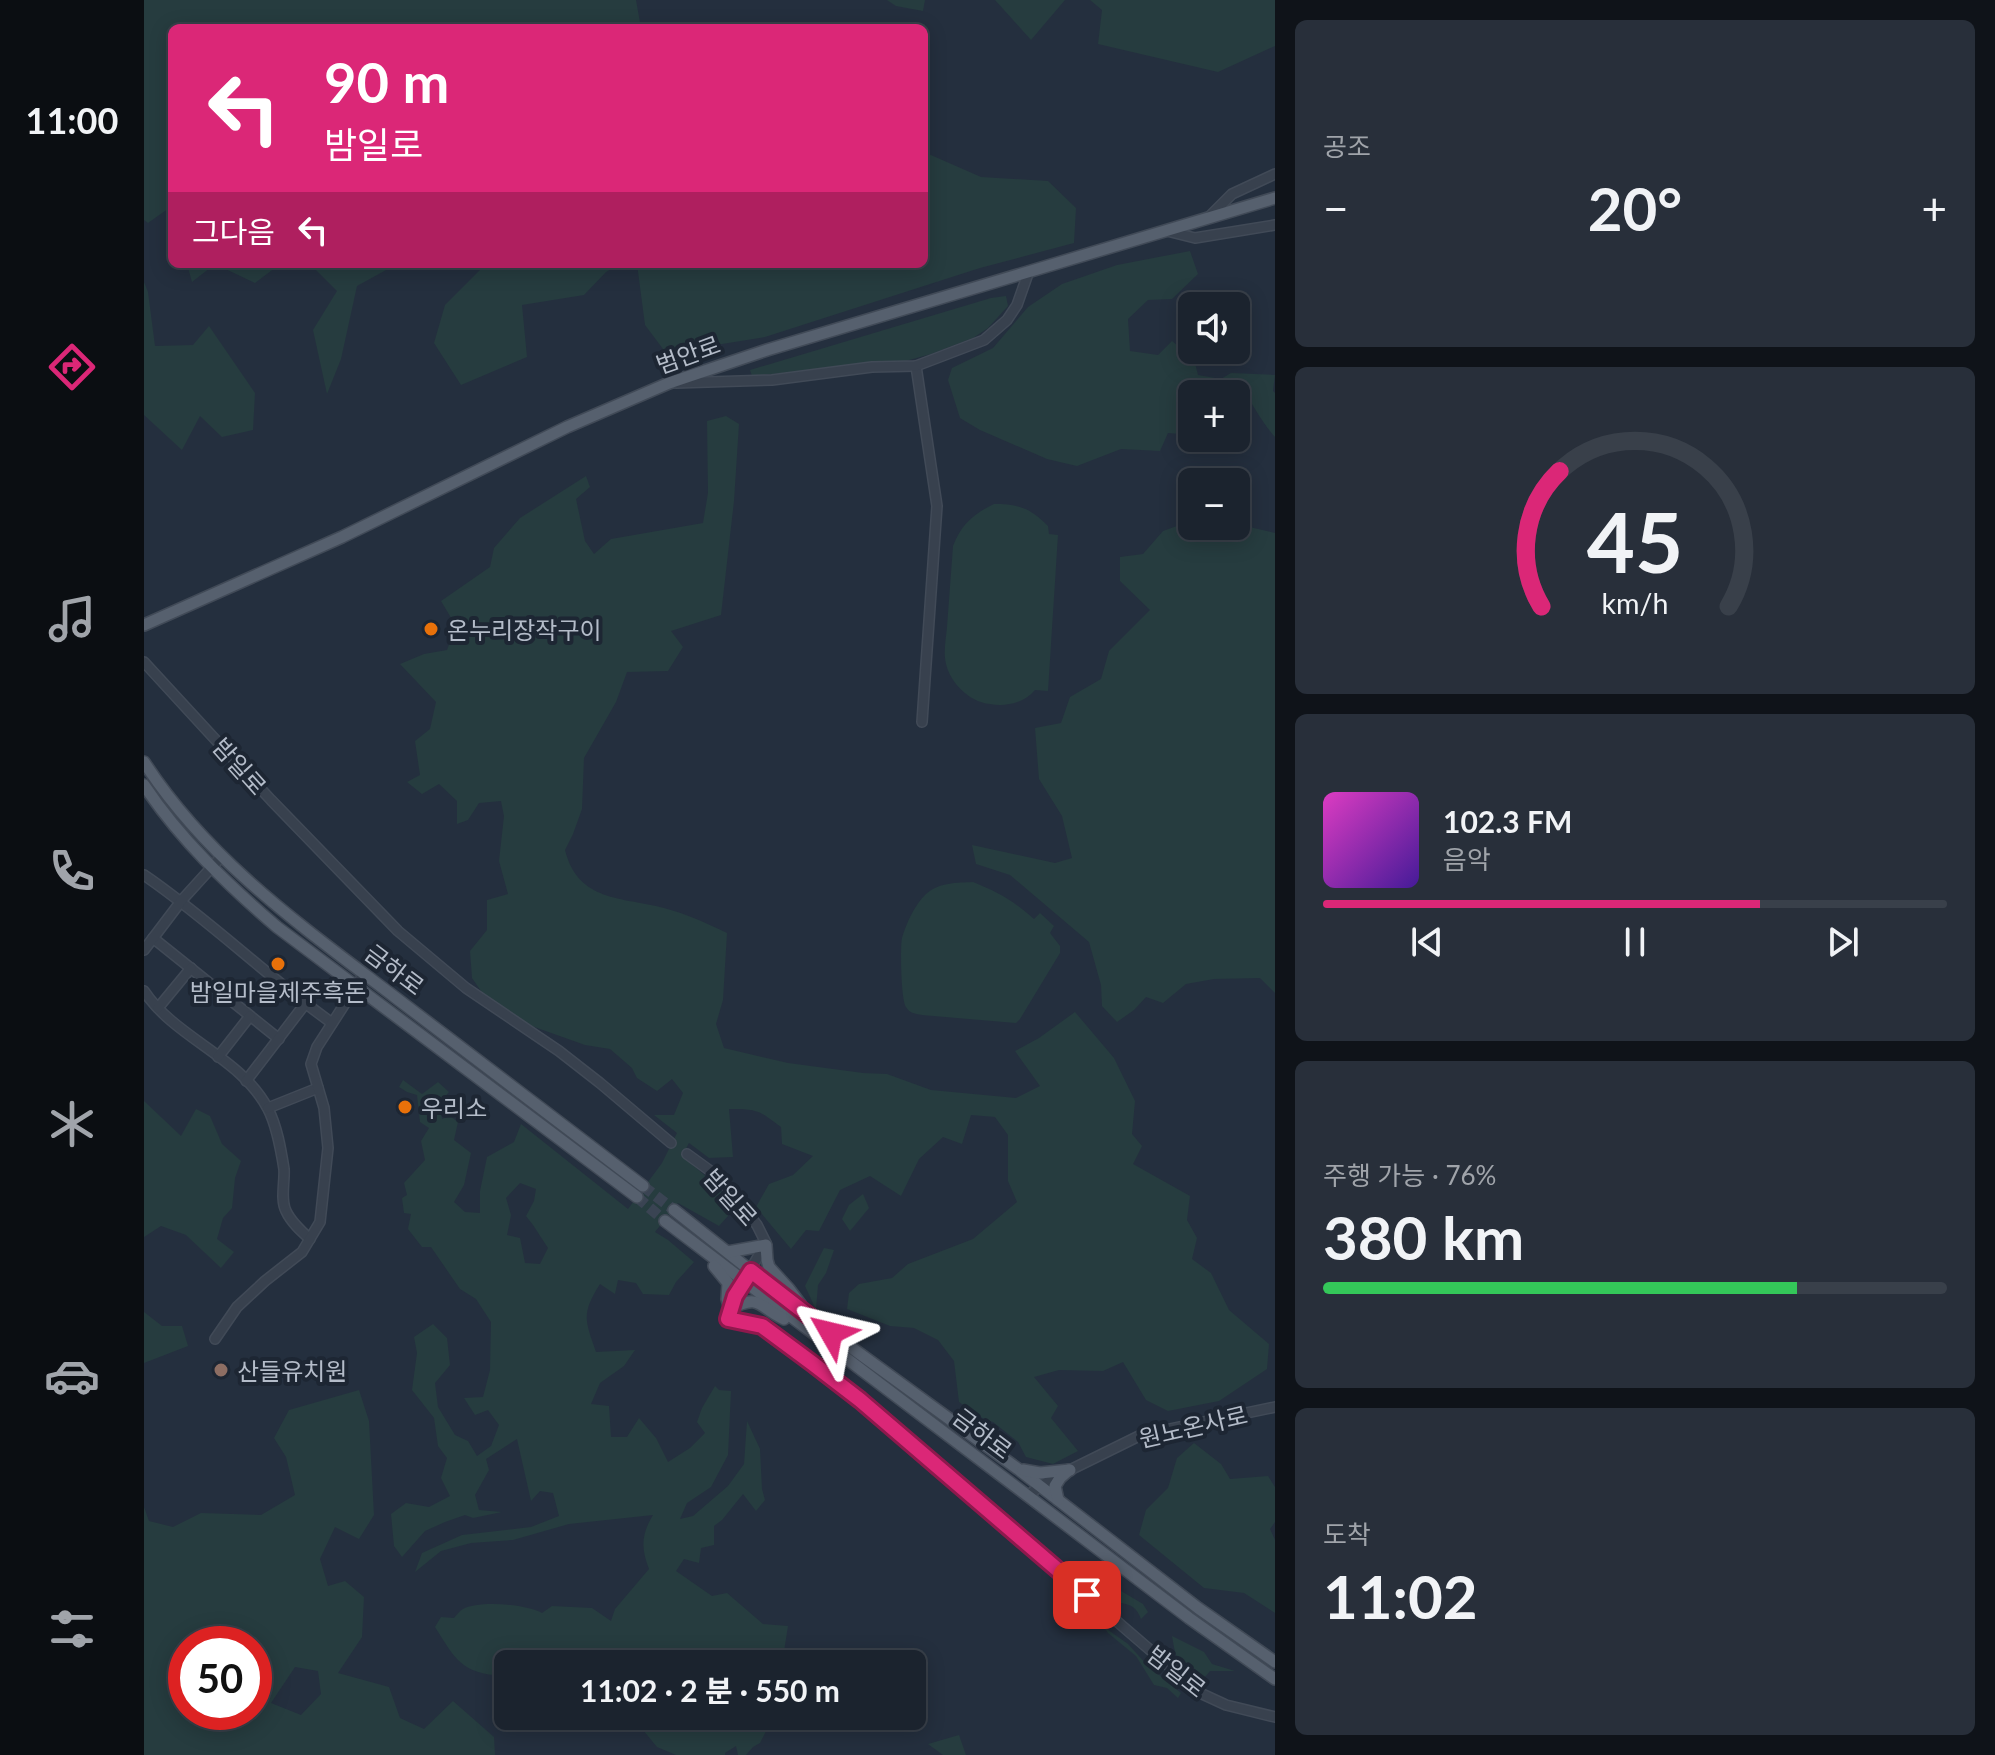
<!DOCTYPE html>
<html lang="ko">
<head>
<meta charset="utf-8">
<style>
	:root { --surface:#1b232e; --page:#282f3a; --text:#f1f3f6; --muted:#a0a4aa; --line:#39404a; --accent:#db2777 }
	body { margin:0; font-family:Lato,"Noto Sans KR",sans-serif; background:var(--page); color:var(--text); height:100vh; display:flex; flex-direction:column; font-size:30px; white-space:nowrap }
	* { box-sizing:border-box; margin:0 }
	p { font-size:26px; color:var(--muted) }
	.icon { flex:none; width:44px; height:44px; fill:none; stroke:currentColor; stroke-width:2; stroke-linecap:round; stroke-linejoin:round }
	.map { position:relative; flex:1; overflow:hidden }
	.sheet { display:flex; flex-direction:column; gap:20px; padding:20px; background:#0f1319; width:720px }
	.sheet>* { flex:none }
	.guide { position:absolute; left:24px; top:24px; width:760px; height:244px; border-radius:12px; box-shadow:0 4px 20px #0003,0 0 0 2px var(--line); background:#db2777; color:#fff; overflow:hidden }
	.controls { position:absolute; left:1034px; top:292px; display:grid; gap:16px }
	.controls a { display:grid; place-items:center; width:72px; height:72px; border-radius:12px; background:var(--surface); box-shadow:0 4px 20px #0003,0 0 0 2px var(--line); font-size:40px }
	.speed { position:absolute; left:24px; top:1626px; display:flex; gap:16px; font-size:40px; font-weight:700; text-align:center }
	.speed>* { display:grid; place-content:center; width:104px; height:104px; border-radius:50%; background:var(--surface); box-shadow:0 4px 20px #0003,0 0 0 2px var(--line); line-height:1 }
	.speed .limit { border:12px solid #d22; background:#fff; color:#111 }
	.pin { position:absolute; display:grid; place-items:center; width:68px; height:68px; color:#fff; margin:-34px; border-radius:16px; box-shadow:0 4px 12px #0006 }
	.me { position:absolute; width:88px; margin:-44px; rotate:307deg; stroke-linejoin:round; filter:drop-shadow(0 0 6px #0008) }
	.turn { display:flex; align-items:center; gap:28px; height:168px; padding:0 24px; font-size:36px }
	.turn .icon { width:104px; height:104px; stroke-width:2.5 }
	.turn b { display:block; font-size:56px; line-height:68px }
	.then { display:flex; align-items:center; height:76px; padding:0 24px; background:#0003; gap:16px; font-size:30px }
	.big { font-size:60px; font-weight:700; line-height:1.1 }
	.sheet .widget { flex:1; display:flex; flex-direction:column; justify-content:center; gap:12px; min-width:0; padding:0 28px; border-radius:12px; background:var(--page) }
	.sheet .dial { align-items:center; gap:0 }
	.dial svg { height:208px; overflow:visible; fill:none; stroke:var(--line); stroke-width:7; stroke-linecap:round; text-anchor:middle }
	.dial text { fill:var(--text); stroke:none }
	.song { display:flex; align-items:center; gap:24px }
	.cover { width:96px; height:96px; border-radius:12px; background:linear-gradient(135deg,hsl(310 70% 55%),hsl(260 70% 35%)) }
	.played { height:8px; border-radius:4px; background:linear-gradient(90deg,var(--accent) 70%,var(--line) 70%) }
	.keys { display:flex; justify-content:space-around; direction:ltr }
	.heat { display:flex; justify-content:space-between; align-items:center; font-size:44px; direction:ltr }
	.charge { height:12px; border-radius:6px; background:linear-gradient(90deg,#34c759 76%,var(--line) 0) }
	.trip { position:absolute; left:350px; top:1650px; width:432px; height:80px; border-radius:12px; background:var(--surface); box-shadow:0 4px 20px #0003,0 0 0 2px var(--line); font-weight:700; line-height:80px; text-align:center }
	main { display:flex; flex:1; min-height:0 }
	.tabs { display:flex; flex-direction:column; width:144px; justify-content:space-around; align-items:center; background:#0b0e12; color:var(--muted) }
	.tabs .icon { width:56px; height:56px }
	.tabs .current { color:var(--accent) }
	.tabs b { font-size:36px; color:var(--text) }
	.map>svg:first-child { display:block }
	.green { fill:#263c3f; fill-rule:evenodd }
	.lines { fill:none; stroke-linecap:round; stroke-linejoin:round }
	.major-tunnel { stroke:#3a4453; stroke-width:11; stroke-dasharray:11 5.5; stroke-linecap:butt }
	.minor-casing { stroke:#414a57; stroke-width:12 }
	.major-casing { stroke:#414a57; stroke-width:14 }
	.minor { stroke:#38414e; stroke-width:9 }
	.major { stroke:#56606e; stroke-width:11 }
	.route-casing { stroke:#8e194d; stroke-width:20 }
	.route { stroke:#db2777; stroke-width:14 }
	.food-dot { fill:#e8710a; stroke:#1d2633; stroke-width:3 }
	.education-dot { fill:#8d6e63; stroke:#1d2633; stroke-width:3 }
	.labels { text-anchor:middle; dominant-baseline:central; stroke-width:8; stroke-linejoin:round; paint-order:stroke }
	.street-label { font-size:24px; fill:#b4bcc9; stroke:#1d2633 }
	.poi-label { font-size:24px; fill:#b4bcc9; stroke:#1d2633; text-anchor:start }
</style>
</head>
<body>
<main>
<nav class="tabs">
<b>11:00</b>
<svg class="icon current" aria-label="directions" viewBox="0 0 24 24"><path d="M12 3l9 9-9 9-9-9zM9 14v-3h6M13 9l2 2-2 2"/></svg>
<svg class="icon" aria-label="music" viewBox="0 0 24 24"><path d="M9 18V5l10-2v13"/><circle cx="6" cy="18" r="3"/><circle cx="16" cy="16" r="3"/></svg>
<svg class="icon" aria-label="phone" viewBox="0 0 24 24"><path d="M5 4h4l2 5-3 2q2 4 5 5l2-3 5 2v4C11 20 4 13 5 4z"/></svg>
<svg class="icon" aria-label="climate" viewBox="0 0 24 24"><path d="M12 3v18M4 7l16 10M4 17L20 7"/></svg>
<svg class="icon" aria-label="car" viewBox="0 0 24 24"><path d="M5 17H2v-5l4-1 3-4h7l3 4 3 1v5h-3M9 17h6M6 11h13"/><circle cx="7" cy="17" r="2"/><circle cx="17" cy="17" r="2"/></svg>
<svg class="icon" aria-label="filters" viewBox="0 0 24 24"><path d="M4 7h16M4 17h16"/><circle cx="9" cy="7" r="2"/><circle cx="15" cy="17" r="2"/></svg>
</nav>
<div class="map">
<svg width="1131" height="1755" viewBox="0 0 1131 1755">
	<rect width="100%" height="100%" fill="#242f3e"/>
	<!-- green -->
	<g class="green">
		<polygon points="0,0 492,0 497,28 28,28 28,206 4,223 0,220"/>
		<polygon points="743,0 781,0 779,11 752,6"/>
		<polygon points="851,0 921,0 887,40"/>
		<polygon points="946,0 1131,0 1131,46 1074,72 954,44 958,10"/>
		<polygon points="780,152 837,177 904,181 932,208 930,243 836,268 621,337 522,353 501,325 493,264 780,264"/>
		<path d="M1046,251l8,23 -26,25 -24,1 -20,19 2,32 28,4 14,-14 22,18 4,16 23,4 10,-6 44,2 -2,16 2,2v44c-14,-15 -22,-34 -35,-50l-9,7 -7,-2 -2,2h-30v41l-24,-2 -8,18 -39,-2 -44,17 -30,-7 -67,-29 -20,-12 -12,-38 4,-12 41,-20 35,-41 34,-23 55,-19z"/>
		<polygon points="43,264 136,264 111,283 71,264 48,282"/>
		<polygon points="166,264 253,264 213,286 197,359 183,394 169,330 193,291"/>
		<polygon points="338,264 475,264 462,272 440,295 378,305 383,357 317,385 290,343 301,305 338,268"/>
		<polygon points="0,282 4,292 11,346 49,345 65,326 111,393 109,430 78,437 56,416 38,450 0,415"/>
		<polygon points="862,296 864,306 844,328 829,338 787,354 758,362 608,376 606,370 847,298"/>
		<path d="M582,416l13,8 -5,77 -13,114 -50,16 12,16 -15,24 -41,1 -11,30 -32,56 -2,51 -9,25 -8,16c13,52 57,47 99,58 23,6 42,15 63,25l-4,67 -7,24 8,24 64,15 75,10 24,1 44,16 85,8 24,-12 -25,-35 24,-13 36,-26 39,46 21,43 -3,33 10,12 -9,18 57,32 -3,24 10,18 -5,21 19,14 18,37 40,34 -2,25 -48,32 -51,10 -22,-11 -23,-38 -20,9 -44,-1 -25,7 24,29 -7,12 27,33 -25,13 -27,-7 -8,-15 -25,-20 -9,-3 -25,-17 -5,-41 -16,-21 -24,-12 -24,-2 -43,-17 2,-16 10,-9 33,-6 16,-14 65,-25 44,-37 -9,-21v-46l-13,-18 -24,-2 -9,29 -19,-7 -24,22 -18,37 -31,-20 -30,14 -21,41 -13,-1 -15,19 -35,-42 13,-23 24,-9 20,-19 -31,-12 -1,-17c-23,-17 -23,-18 -52,-18l4,48 -24,1 -20,-15 -7,13 34,29 17,22 -5,9 -9,10 -41,-23 -23,29 13,8 26,22 -18,20 -7,13 -26,-1 -7,-11 -18,-3 -3,14 -15,-10c-19,30 -15,36 -4,68l39,-2 -11,16 -24,17 -9,21 18,2 2,31h16l12,-19 17,20 12,24 22,-14 15,-15 -8,-11 5,-14 13,-22 4,4 12,1 -3,64 -17,32 -24,16 -7,16 13,-3 35,-30 16,-22 3,-43 13,28 2,40 3,11 -9,11 -13,-17 -21,26 -8,6v19l-13,3 -2,15 -15,-4 -8,12 36,25 15,-3 36,31 25,2 -6,38h-274v5l-4,-1 -1,8c-42,-3 -47,-16 -68,-49l6,-10 13,1c3,-3 5,-7 9,-9 15,-9 64,-5 79,4l10,-7 40,2 19,13 4,-12 34,-40c-8,-21 -8,-34 4,-54l-84,9 -56,16 -42,3 -30,8 -26,21 7,-19 40,-18 69,-8 28,-11 -6,-23 -13,-2 -9,10 -14,-62 -31,20 3,11 -14,25 4,15 23,2 -29,6 -8,-3 -20,7 -20,9 -23,26 -8,-11 -3,-32 15,-11 23,4 21,-11 -9,-18 6,-20 -9,-12 -4,-28 -22,-28 5,-37 -3,-16 19,-13 14,14 3,27 -15,18 3,24 17,28 13,6 9,15 14,-10 8,-21 -11,-15 -13,5 -11,-17 19,-1 7,-27 1,-48 -15,-23 -16,-10 -29,-42h-9l-14,-18 3,-15 -7,-1 -2,-15 5,-3 -3,-12 21,-23 -4,-19 8,-13 -9,-6 -3,-27 -10,-3 -8,-5 4,-7 19,14 16,-12 11,10 -10,11 3,16 8,-3 8,6 -4,18 17,13 -7,32 -10,17 11,10 15,1v-22l7,-34 27,-15 7,-18 107,85 34,-46 15,-30 -23,-18h20l9,-22 -11,-14 -15,12 -20,-13 -5,-10 -22,-19 -25,-4 -59,-21 -43,-30 -11,-16 -2,-27 17,-21v-30l21,-6 -9,-33 5,-45 -3,-15 -22,2 -11,17 -11,4v-23l-18,-17 -17,10 -15,-12 13,-7 -5,-34 15,-12 6,-27 -36,-38 24,-10 23,-4 9,-24 -15,-25 49,-34 4,-19 26,-30 66,-42 4,11 -14,12 9,42 9,13 17,-15 92,-16 5,-30 -1,-72zM376,1183l16,6 -2,12 -8,15 7,9 15,23 -8,16 -15,-1 -5,-25 -13,-3 4,-20 -5,-17z"/>
		<path d="M850,504c25,0 36,4 54,22l1,8 9,1 -10,156 -13,-1c-11,13 -29,17 -45,14 -22,-2 -43,-24 -45,-46 -1,-9 1,-21 2,-31 2,-27 4,-54 6,-81 8,-21 20,-32 41,-42z"/>
		<path d="M1044,522l4,2v2c25,2 18,12 45,-2l38,9v460l-15,-15 -46,1 -28,5 -23,19 -17,-6 -12,13 -17,12 -15,-16 -1,-21 -12,-43 -79,-67 -34,-11 -4,-19 83,18 17,-5 -10,-42 -23,-37 -4,-51 26,-5 9,-26 31,-18 8,-28 41,-41 -30,-29v-24l23,-3 20,-23z"/>
		<path d="M829,882c25,10 41,19 61,37l6,-6 14,13 -4,7 10,13v7l-40,66 -4,4 -94,-8c-6,-1 -13,-2 -16,-8 -5,-7 -6,-60 -4,-69 4,-14 13,-34 24,-44 14,-12 30,-11 47,-12z"/>
		<polygon points="0,1101 37,1136 52,1109 66,1116 78,1144 97,1161 91,1178 88,1208 79,1218 73,1239 90,1252 77,1268 42,1235 17,1226 0,1237"/>
		<polygon points="719,1194 725,1208 706,1231 698,1219 705,1205"/>
		<polygon points="680,1248 690,1250 682,1273 674,1285 672,1310 661,1286"/>
		<polygon points="0,1312 18,1326 38,1326 44,1346 0,1363"/>
		<path d="M215,1390l10,31 5,94 -15,24 -24,-12 -15,32 8,27 17,-5 19,16 -2,40 -24,36 51,14 11,31 24,11 29,-28 41,36 1,18h-351v-248l5,14 24,6 28,-14 60,2 34,-20 -9,-38 -12,-19 15,-28zM42,1644h68v68h-68zM151,1667l23,4 3,23 -20,21 -30,-12z"/>
		<polygon points="1050,1443 1077,1464 1086,1479 1124,1476 1131,1487 1131,1522 1126,1529 1131,1540 1131,1613 1100,1593 1060,1588 995,1535 1002,1510 1024,1488 1033,1458"/>
		<path d="M977,1591l22,13 5,8 -7,7c-4,-11 -10,-15 -21,-16z"/>
		<polygon points="960,1627 984,1644 1003,1665 1037,1693 1034,1698 1023,1688 1010,1685 992,1656 964,1633"/>
		<path d="M1028,1636l32,16 8,12 23,7h-25l-10,12c-21,-12 -24,-23 -28,-47z"/>
		<polygon points="480,1716 635,1716 634,1721 622,1731 616,1743 609,1747 602,1755 594,1755 592,1746 581,1753 581,1755 532,1755 513,1747 499,1730 481,1724"/>
		<polygon points="815,1735 822,1755 799,1755 784,1744"/>
	</g>
	<g class="lines">
		<!-- major-tunnel -->
		<g class="major-tunnel">
			<polyline points="499,1186 530,1210"/>
			<polyline points="493,1197 521,1221"/>
		</g>
		<defs>
			<g id="minor">
				<polyline points="1064,218 1088,194 1131,174"/>
				<polyline points="1023,231 1051,238 1131,225"/>
				<polyline points="772,366 793,506 778,722"/>
				<polyline points="532,383 628,380 728,367 772,366 840,340 863,320 873,305 885,271"/>
				<polyline points="0,662 127,800 254,931 322,988 415,1051 456,1083 527,1143"/>
				<path d="M0,875c66,45 123,102 188,148"/>
				<polyline points="9,938 135,1039"/>
				<polyline points="0,950 38,900 77,857"/>
				<path d="M0,991c32,48 97,66 124,118 9,17 13,41 16,60 1,13 -4,30 2,42 5,11 15,20 24,28"/>
				<polyline points="14,1008 47,968"/>
				<polyline points="74,1057 106,1016"/>
				<polyline points="102,1081 161,1004"/>
				<polyline points="124,1108 174,1088"/>
				<polyline points="543,1154 576,1178 613,1225 622,1243 591,1296 584,1319 618,1326 716,1400 1056,1693 1082,1705 1131,1717"/>
				<polyline points="71,1339 93,1307 121,1281 158,1252 176,1222 184,1148 180,1108 167,1064 173,1047 220,974"/>
				<polyline points="885,1495 896,1486 926,1470 997,1435 1131,1407"/>
			</g>
			<g id="major">
				<polyline points="0,625 198,537 423,427 525,383 623,350 1131,198"/>
				<path d="M0,762c64,99 160,166 252,236 82,63 165,125 247,188"/>
				<path d="M0,785c36,54 83,99 133,142l360,270"/>
				<polyline points="530,1210 664,1316 874,1469 1054,1608 1131,1662"/>
				<polyline points="521,1221 1045,1618 1131,1679"/>
				<polyline points="584,1252 622,1245 623,1260 625,1267 645,1289 657,1305"/>
				<path d="M570,1266l14,17 -1,16 3,10c31,-16 28,-2 54,10"/>
				<polyline points="879,1470 896,1473 926,1470"/>
				<polyline points="914,1500 911,1486 916,1478 925,1470"/>
			</g>
		</defs>
		<!-- minor casing -->
		<use href="#minor" class="minor-casing"/>
		<!-- major casing -->
		<use href="#major" class="major-casing"/>
		<!-- minor -->
		<use href="#minor" class="minor"/>
		<!-- major -->
		<use href="#major" class="major"/>
	</g>
	<g class="lines">
		<defs>
			<polyline id="route" points="687,1333 607,1271 591,1296 584,1319 618,1326 668,1363 716,1400 943,1595"/>
		</defs>
		<!-- route casing -->
		<use href="#route" class="route-casing"/>
		<!-- route -->
		<use href="#route" class="route"/>
	</g>
	<!-- markers -->
	<g class="food-dot">
		<circle cx="287" cy="629" r="8"/>
		<circle cx="134" cy="964" r="8"/>
		<circle cx="261" cy="1107" r="8"/>
	</g>
	<circle class="education-dot" cx="77" cy="1370" r="8"/>
	<g class="labels">
		<!-- street labels -->
		<g class="street-label">
			<text transform="translate(544 354) rotate(-20)">범안로</text>
			<text transform="translate(96 766) rotate(48)">밤일로</text>
			<text transform="translate(251 969) rotate(37)">금하로</text>
			<text transform="translate(587 1197) rotate(48)">밤일로</text>
			<text transform="translate(1049 1426) rotate(-13)">원노온사로</text>
			<text transform="translate(839 1433) rotate(37)">금하로</text>
			<text transform="translate(1033 1671) rotate(38)">밤일로</text>
		</g>
		<!-- poi labels -->
		<g class="poi-label">
			<text x="303" y="629">온누리장작구이</text>
			<text x="134" y="991" text-anchor="middle">밤일마을제주흑돈</text>
			<text x="277" y="1107">우리소</text>
			<text x="93" y="1370">산들유치원</text>
		</g>
	</g>
</svg>
<div class="controls">
<a><svg class="icon" aria-label="sound" viewBox="0 0 24 24"><path d="M4 9h4l5-4v14l-5-4H4zM17 9q2 3 0 6"/></svg></a>
<a>+</a>
<a>−</a>
</div>
<div class="speed"><div class="limit">50</div></div>
<div class="pin" style="left:943px;top:1595px;background:#d93025"><svg class="icon" aria-label="arrive" viewBox="0 0 24 24"><path d="M6 21V4h12l-3 4 3 4H6"/></svg></div>
<svg class="me" style="left:687px;top:1333px" viewBox="-20 -20 40 40"><path d="M0-17L14 15 0 8-14 15z" fill="#db2777" stroke="#fff" stroke-width="4"/></svg>
<div class="trip">11:02 · 2 분 · 550 m</div>
<div class="guide">
<div class="turn"><svg class="icon" aria-label="left" viewBox="0 0 24 24"><path d="M17 20v-9H6M10 6l-5 5 5 5"/></svg><div><b>90 m</b>밤일로</div></div>
<div class="then">그다음<svg class="icon" aria-label="left" viewBox="0 0 24 24"><path d="M17 20v-9H6M10 6l-5 5 5 5"/></svg></div>
</div>
</div>
<section class="sheet">
<div class="widget"><p>공조</p>
<div class="heat"><a>−</a><b class="big">20°</b><a>+</a></div>
</div>
<div class="widget dial"><svg viewBox="0 0 100 80">
<path d="M14 69A42 42 0 1 1 86 69"/>
<path d="M14 69A42 42 0 0 1 21 17" stroke="#db2777"/>
<text x="50" y="56" font-size="32" font-weight="700">45</text>
<text x="50" y="72" font-size="11">km/h</text>
</svg></div>
<div class="widget">
<div class="song"><i class="cover"></i><div><b>102.3 FM</b><p>음악</p></div></div>
<div class="played"></div>
<div class="keys"><svg class="icon" aria-label="previous" viewBox="0 0 24 24"><path d="M18 5L8 12l10 7zM5 5v14"/></svg><svg class="icon" aria-label="pause" viewBox="0 0 24 24"><path d="M8 5v14M16 5v14"/></svg><svg class="icon" aria-label="next" viewBox="0 0 24 24"><path d="M6 5l10 7-10 7zM19 5v14"/></svg></div>
</div>
<div class="widget"><p>주행 가능 · 76%</p><b class="big">380 km</b><div class="charge"></div></div>
<div class="widget"><p>도착</p><b class="big">11:02</b></div>
</section>
</main>
</body>
</html>
